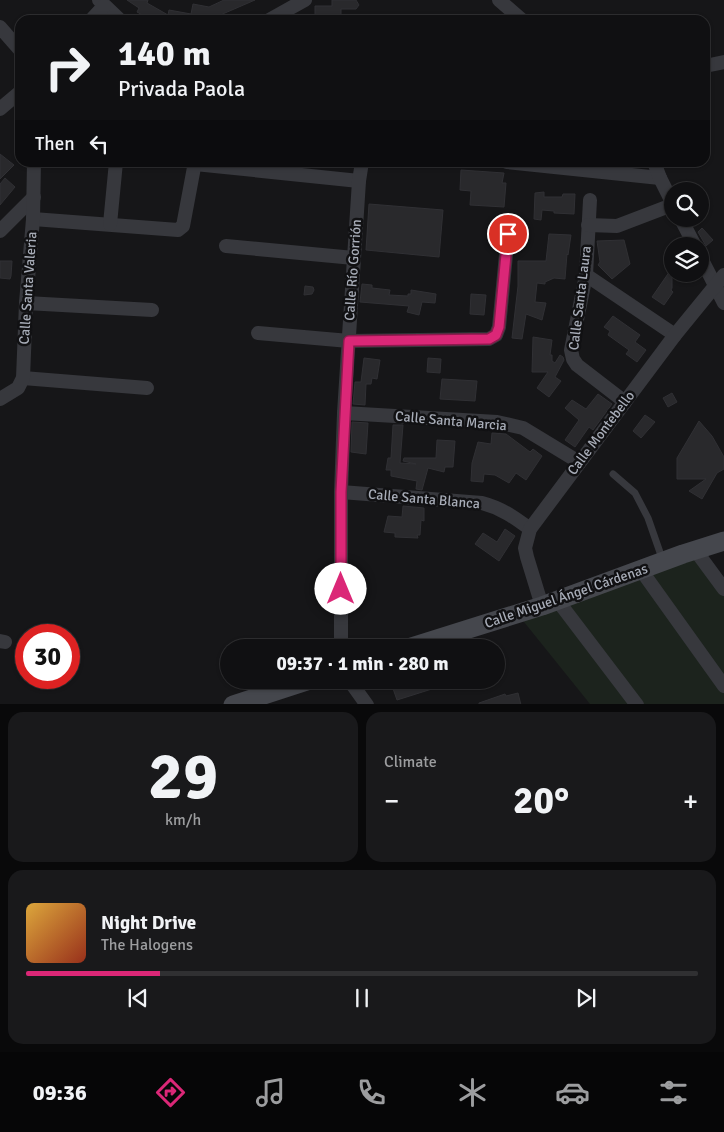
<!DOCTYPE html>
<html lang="en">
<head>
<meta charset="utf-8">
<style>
	:root { --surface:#101012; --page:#19191b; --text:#f1f3f6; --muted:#9c9d9f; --line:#303032; --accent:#db2777 }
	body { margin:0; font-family:Signika,sans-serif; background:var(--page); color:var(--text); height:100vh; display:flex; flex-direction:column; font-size:19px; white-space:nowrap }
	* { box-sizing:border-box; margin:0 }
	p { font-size:16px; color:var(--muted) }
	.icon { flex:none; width:28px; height:28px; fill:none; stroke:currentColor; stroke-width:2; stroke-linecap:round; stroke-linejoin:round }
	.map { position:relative; height:704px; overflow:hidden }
	.drawer { display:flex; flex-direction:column; gap:8px; padding:8px; background:#09090a; flex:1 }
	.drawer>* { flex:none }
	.banner { position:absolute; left:15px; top:15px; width:695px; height:152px; border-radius:15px; box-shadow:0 1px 4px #0004,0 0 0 1px var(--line); background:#101012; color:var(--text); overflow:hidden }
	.buttons { position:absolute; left:664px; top:182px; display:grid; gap:10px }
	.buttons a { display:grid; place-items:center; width:45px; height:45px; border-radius:50%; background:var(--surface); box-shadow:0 1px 4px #0004,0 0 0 1px var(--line); font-size:25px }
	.speed { position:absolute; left:15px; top:624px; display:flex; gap:10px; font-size:25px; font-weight:700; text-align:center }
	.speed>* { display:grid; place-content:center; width:65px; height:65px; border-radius:50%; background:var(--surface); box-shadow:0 1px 4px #0004,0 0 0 1px var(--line); line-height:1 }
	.speed .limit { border:8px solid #d22; background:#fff; color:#111 }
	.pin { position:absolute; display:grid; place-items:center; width:42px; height:42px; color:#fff; margin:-21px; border:2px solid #fff; border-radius:50%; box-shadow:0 1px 5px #0007 }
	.me { position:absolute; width:55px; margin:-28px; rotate:0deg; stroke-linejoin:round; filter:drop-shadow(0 0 4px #0008) }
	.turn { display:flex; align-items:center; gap:18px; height:105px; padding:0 20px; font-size:22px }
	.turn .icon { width:65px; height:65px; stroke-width:2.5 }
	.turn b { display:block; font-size:35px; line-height:42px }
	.then { display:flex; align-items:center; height:48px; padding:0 20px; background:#0003; gap:10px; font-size:19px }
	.big { font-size:38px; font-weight:700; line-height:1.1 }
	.drawer .card { flex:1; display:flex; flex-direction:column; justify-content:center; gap:8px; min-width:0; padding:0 18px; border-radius:15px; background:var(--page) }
	.drawer .dial { align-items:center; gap:0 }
	.dial b { font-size:65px; line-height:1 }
	.song { display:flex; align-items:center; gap:15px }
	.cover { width:60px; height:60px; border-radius:8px; background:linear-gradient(135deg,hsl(40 70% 55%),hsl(10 70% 35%)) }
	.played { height:5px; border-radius:2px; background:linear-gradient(90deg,var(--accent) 20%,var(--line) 20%) }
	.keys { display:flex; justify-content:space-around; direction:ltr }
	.heat { display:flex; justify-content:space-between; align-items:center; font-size:28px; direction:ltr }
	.drawer .tiles { flex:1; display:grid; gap:8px; grid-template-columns:1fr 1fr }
	.card:last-child { grid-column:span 2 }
	.trip { position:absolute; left:220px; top:639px; width:285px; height:50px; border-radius:25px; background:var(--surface); box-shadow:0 1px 4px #0004,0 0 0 1px var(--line); font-weight:700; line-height:50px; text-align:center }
	.tab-bar { display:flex; height:80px; justify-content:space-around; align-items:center; background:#060607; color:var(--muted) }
	.tab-bar .icon { width:35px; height:35px }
	.tab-bar .selected { color:var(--accent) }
	.tab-bar b { font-size:22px; color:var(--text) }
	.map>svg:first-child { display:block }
	.green { fill:#1c231d }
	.building { fill:#29292c; stroke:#303034 }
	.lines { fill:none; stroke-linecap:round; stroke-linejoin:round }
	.lane { stroke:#37383d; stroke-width:7 }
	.street { stroke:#37383d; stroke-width:14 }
	.secondary { stroke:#45474d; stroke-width:19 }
	.route-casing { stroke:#8e194d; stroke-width:12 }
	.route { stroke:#db2777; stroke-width:9 }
	.labels { text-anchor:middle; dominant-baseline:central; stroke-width:5; stroke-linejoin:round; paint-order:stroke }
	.street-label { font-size:14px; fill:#a8adb8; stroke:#111113 }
</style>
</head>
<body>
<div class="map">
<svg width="724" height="705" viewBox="0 0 724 705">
	<rect width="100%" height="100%" fill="#161618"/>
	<!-- green -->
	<polygon class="green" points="696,555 724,595 724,704 590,704 516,612"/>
	<!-- building -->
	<g class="building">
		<polygon points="127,0 148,0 147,3 168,15 169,10 191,14 193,4 209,7 224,0 255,0 218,16 219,20 151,20 137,12 139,8"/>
		<polygon points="332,0 356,0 359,5 356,9 341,9 341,16 315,17 315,6 332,6"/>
		<polygon points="0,154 14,165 0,179"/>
		<polygon points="461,170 504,173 502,183 506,183 504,207 470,205 471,191 460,190"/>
		<polygon points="5,178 15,187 0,205 0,184"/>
		<polygon points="544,192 544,197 562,197 563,194 575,194 574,214 554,213 554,211 542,210 541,220 534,219 535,193"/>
		<polygon points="369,204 443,210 439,257 366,250"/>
		<polygon points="702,228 713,240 706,246 698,232"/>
		<polygon points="549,234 571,235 568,255 567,254 565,279 554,278 545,282 545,284 537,283 535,302 546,303 542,320 526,314 522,339 512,338 518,286 518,261 546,261"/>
		<polygon points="624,240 630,264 612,279 598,265 600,262 597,241"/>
		<polygon points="0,261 12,261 11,276 10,279 0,278"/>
		<polygon points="672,268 672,288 671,290 673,292 664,305 652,297"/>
		<polygon points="362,284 372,285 372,288 390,290 389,295 408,296 408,294 411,294 411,290 436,294 435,303 422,302 419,315 407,312 409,306 360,302"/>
		<polygon points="305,286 313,287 314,290 312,294 304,295"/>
		<polygon points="471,294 486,295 484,315 470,314"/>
		<polygon points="613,316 640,335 635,342 646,350 637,362 626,354 629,350 608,335 610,331 604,327"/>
		<polygon points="533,337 552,340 550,355 552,355 552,361 555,363 560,355 563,357 564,360 555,377 561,381 549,397 537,388 548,372 532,372"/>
		<polygon points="364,358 380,360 377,379 372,378 371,384 366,384 365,405 353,404 355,382 361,382"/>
		<polygon points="428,358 441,359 440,373 427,372"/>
		<polygon points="442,379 477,381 475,401 440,399"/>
		<polygon points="672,393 677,402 668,407 663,398"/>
		<polygon points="598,394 612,404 593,430 589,427 575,447 565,440 579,420 565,408 572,400 586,409"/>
		<polygon points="645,415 655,422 641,438 633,431"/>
		<polygon points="699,421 712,436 724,457 724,469 717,473 702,499 689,491 706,479 677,479 677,458"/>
		<polygon points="352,422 368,423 366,454 351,452"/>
		<polygon points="393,425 403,425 400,463 416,464 403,461 404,458 436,458 437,440 455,441 453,467 445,467 444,472 428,468 422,490 416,489 417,481 391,476 391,470 386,470 388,458 391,458"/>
		<polygon points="492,433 506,434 530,452 533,449 542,456 526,480 516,473 509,483 495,475 484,474 483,482 471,481 472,463 478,442 491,444"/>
		<polygon points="403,506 424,508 424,521 421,520 420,535 417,535 418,538 395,537 395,533 384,532 388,516 402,517"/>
		<polygon points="505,529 515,536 499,561 475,544 483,533 497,542"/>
		<polygon points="390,680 432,680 435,688 397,700"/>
		<polygon points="518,693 521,705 479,705 479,703 505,694 506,696"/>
	</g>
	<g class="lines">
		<!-- lane -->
		<polyline class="lane" points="613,474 635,493 648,518 663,561"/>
		<!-- street -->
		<g class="street">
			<polyline points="99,0 120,20"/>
			<polyline points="499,0 522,20"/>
			<polyline points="91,20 104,6"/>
			<polyline points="269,20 305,0"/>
			<polyline points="0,27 20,50"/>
			<polyline points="705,66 724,62"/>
			<polyline points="0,109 20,92"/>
			<polyline points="507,162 660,178"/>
			<polyline points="654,162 660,178 672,202"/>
			<polyline points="195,164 359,181"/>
			<polyline points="590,200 586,275 571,350 573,359 577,365 625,402"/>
			<polyline points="33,219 178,230 183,226 195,162"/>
			<polyline points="681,219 695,246"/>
			<polyline points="110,224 116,162"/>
			<polyline points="588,225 617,226 672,205"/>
			<polyline points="0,231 34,197"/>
			<polyline points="226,246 354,258"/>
			<polyline points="700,256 724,303"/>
			<polyline points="586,275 675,335"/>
			<polyline points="26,303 152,310"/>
			<polyline points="258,333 349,341 489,339 496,335 499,327 508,234"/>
			<polyline points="23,378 147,388"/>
			<polyline points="0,399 18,388 23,378 26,303 33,219 34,162"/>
			<polyline points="344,413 497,422 523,428 579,462"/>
			<path d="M341,492l141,11c19,5 32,14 48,26"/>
			<polyline points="696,551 724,589"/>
			<polyline points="641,570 724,686"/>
			<polyline points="558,601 637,705"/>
			<polyline points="542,606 527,557 525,548 530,529 675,335 724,275"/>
			<polyline points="0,641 5,642"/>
			<polyline points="341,648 341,492 344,413 359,181 362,162"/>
			<polyline points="349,680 367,705"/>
		</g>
		<!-- secondary -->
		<g class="secondary">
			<polyline points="408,648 542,606 683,554 724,541"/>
			<polyline points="233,705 310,680"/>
		</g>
	</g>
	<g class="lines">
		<defs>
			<polyline id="route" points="341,589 341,492 349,341 489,339 496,335 499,327 508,234"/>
		</defs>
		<!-- route casing -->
		<use href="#route" class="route-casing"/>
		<!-- route -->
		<use href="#route" class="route"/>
	</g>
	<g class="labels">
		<!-- street labels -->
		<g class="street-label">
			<text transform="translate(353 270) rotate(-86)">Calle Río Gorrión</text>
			<text transform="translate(28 288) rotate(-86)">Calle Santa Valeria</text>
			<text transform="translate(580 298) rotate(-83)">Calle Santa Laura</text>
			<text transform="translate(451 421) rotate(5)">Calle Santa Marcia</text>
			<text transform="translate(601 433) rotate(-53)">Calle Montebello</text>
			<text transform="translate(424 499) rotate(5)">Calle Santa Blanca</text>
			<text transform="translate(566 596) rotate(-19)">Calle Miguel Ángel Cárdenas</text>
		</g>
	</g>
</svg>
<div class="buttons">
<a><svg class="icon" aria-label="search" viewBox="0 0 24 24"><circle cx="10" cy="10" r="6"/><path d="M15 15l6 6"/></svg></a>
<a><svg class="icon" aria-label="layers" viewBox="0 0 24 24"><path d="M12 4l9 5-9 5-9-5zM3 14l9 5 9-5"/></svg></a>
</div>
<div class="speed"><div class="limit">30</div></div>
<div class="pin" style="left:508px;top:234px;background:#d93025"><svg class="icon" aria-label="arrive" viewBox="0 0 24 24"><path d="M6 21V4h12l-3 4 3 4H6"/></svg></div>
<svg class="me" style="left:341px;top:589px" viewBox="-20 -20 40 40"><circle r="19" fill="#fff"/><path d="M0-13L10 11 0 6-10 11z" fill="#db2777"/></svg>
<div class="trip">09:37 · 1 min · 280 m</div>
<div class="banner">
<div class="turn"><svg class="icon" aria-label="right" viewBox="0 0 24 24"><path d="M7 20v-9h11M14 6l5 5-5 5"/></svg><div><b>140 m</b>Privada Paola</div></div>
<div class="then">Then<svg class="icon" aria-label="left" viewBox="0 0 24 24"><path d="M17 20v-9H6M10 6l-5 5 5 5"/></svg></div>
</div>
</div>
<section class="drawer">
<div class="tiles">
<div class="card dial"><b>29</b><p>km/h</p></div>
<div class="card"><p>Climate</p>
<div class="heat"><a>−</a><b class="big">20°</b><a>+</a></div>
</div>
<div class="card">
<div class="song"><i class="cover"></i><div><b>Night Drive</b><p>The Halogens</p></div></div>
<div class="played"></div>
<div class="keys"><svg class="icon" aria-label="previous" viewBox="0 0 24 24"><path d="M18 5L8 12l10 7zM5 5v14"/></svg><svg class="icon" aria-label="pause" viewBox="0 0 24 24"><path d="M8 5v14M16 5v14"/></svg><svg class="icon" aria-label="next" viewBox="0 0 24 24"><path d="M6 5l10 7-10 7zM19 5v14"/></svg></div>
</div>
</div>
</section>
<nav class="tab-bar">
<b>09:36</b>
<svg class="icon selected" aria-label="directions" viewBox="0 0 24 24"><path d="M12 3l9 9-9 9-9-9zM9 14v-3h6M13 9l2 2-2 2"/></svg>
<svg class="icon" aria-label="music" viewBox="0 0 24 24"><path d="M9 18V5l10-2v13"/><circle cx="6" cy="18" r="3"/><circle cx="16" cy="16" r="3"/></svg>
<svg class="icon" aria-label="phone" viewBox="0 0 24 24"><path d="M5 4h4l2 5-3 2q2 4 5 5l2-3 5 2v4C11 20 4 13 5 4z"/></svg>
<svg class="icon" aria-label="climate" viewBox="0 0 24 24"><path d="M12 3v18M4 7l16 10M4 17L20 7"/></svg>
<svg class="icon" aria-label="car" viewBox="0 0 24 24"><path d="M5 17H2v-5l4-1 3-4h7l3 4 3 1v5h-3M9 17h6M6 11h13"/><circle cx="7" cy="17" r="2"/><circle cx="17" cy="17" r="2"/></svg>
<svg class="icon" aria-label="filters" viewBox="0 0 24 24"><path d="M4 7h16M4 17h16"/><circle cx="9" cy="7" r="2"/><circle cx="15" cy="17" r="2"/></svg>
</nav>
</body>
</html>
